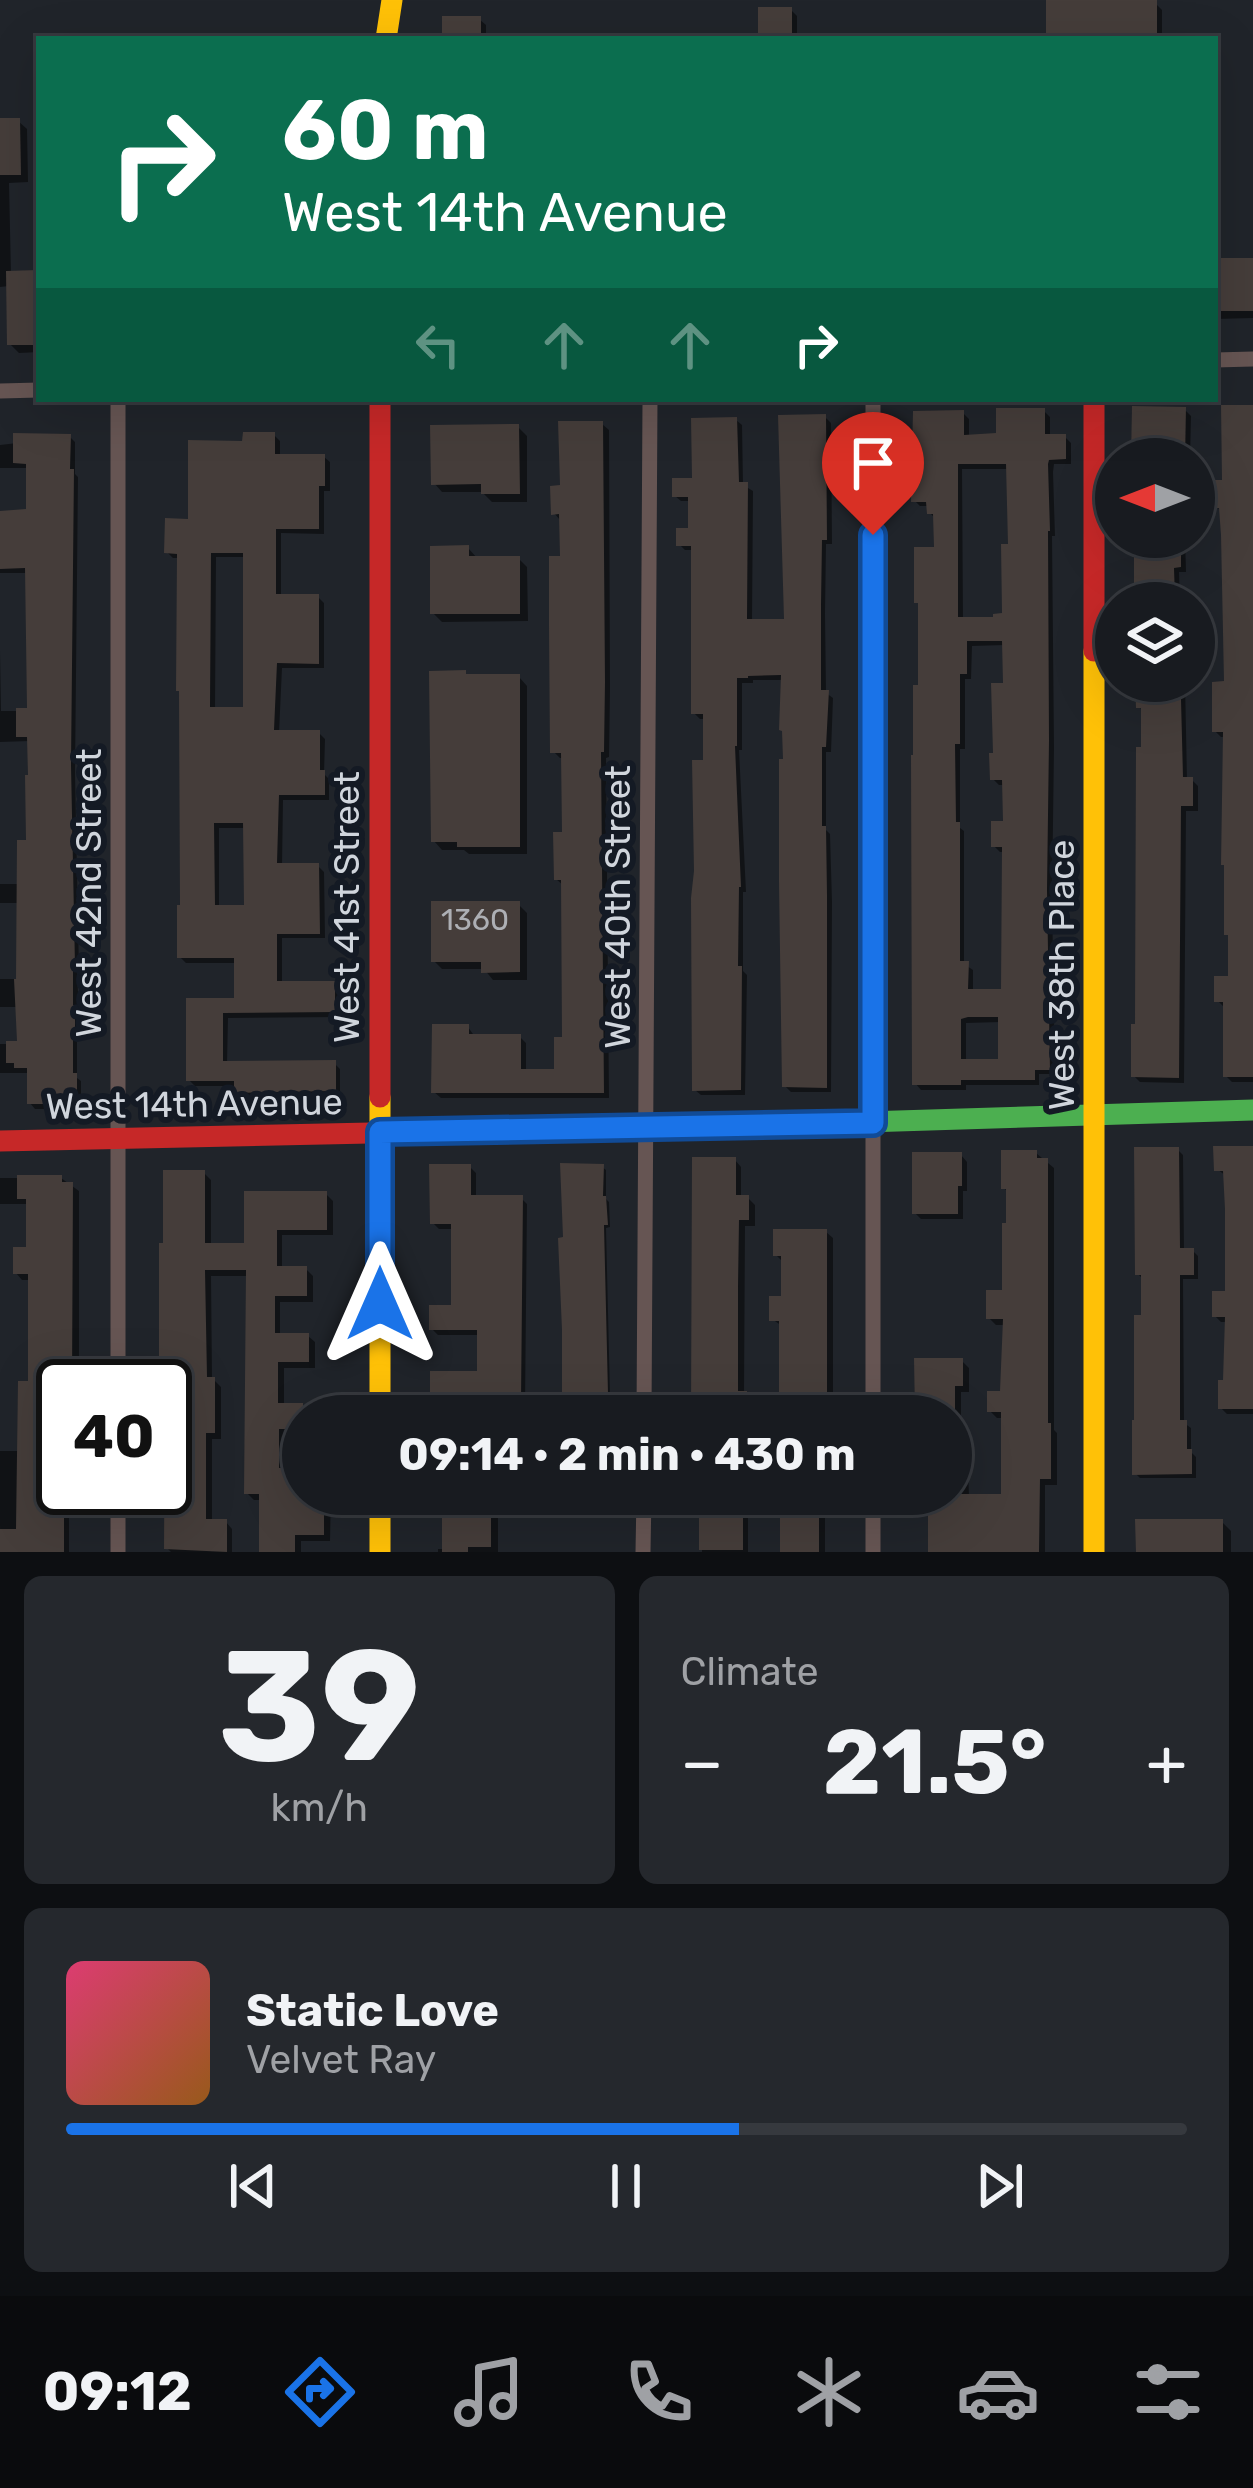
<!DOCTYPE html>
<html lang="en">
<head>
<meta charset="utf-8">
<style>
	:root { --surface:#181b20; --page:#25282d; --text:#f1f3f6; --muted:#9fa1a5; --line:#36393e; --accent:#1a73e8 }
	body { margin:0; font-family:Rubik,sans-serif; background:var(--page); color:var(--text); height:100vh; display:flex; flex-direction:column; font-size:45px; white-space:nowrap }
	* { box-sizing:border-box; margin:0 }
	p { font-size:39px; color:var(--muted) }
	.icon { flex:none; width:66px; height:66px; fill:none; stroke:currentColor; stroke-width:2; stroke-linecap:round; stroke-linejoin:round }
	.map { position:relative; height:1552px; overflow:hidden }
	.drawer { display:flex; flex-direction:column; gap:24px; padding:24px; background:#0d0f12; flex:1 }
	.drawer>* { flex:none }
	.hud { position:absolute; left:36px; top:36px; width:1182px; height:366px; border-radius:0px; box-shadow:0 12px 48px #0002,0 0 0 3px var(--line); background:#0b6e4f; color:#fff; overflow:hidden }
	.needle { width:78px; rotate:270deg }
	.fabs { position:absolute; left:1095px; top:438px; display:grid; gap:24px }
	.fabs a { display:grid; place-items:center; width:120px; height:120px; border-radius:50%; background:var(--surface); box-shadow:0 12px 48px #0002,0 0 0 3px var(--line); font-size:60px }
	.speed { position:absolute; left:36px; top:1359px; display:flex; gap:24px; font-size:60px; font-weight:700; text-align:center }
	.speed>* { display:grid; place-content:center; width:156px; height:156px; border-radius:50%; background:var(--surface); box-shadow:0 12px 48px #0002,0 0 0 3px var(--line); line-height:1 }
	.speed .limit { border:6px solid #111; border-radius:18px; background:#fff; color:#111 }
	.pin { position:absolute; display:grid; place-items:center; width:102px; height:102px; color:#fff; margin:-123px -51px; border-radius:50% 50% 50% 0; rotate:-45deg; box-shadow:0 0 12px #0007 }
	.pin .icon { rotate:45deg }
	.me { position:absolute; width:132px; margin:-66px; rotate:0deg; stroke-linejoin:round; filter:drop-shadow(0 0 9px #0008) }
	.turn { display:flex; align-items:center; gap:42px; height:252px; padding:0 48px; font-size:54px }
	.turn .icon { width:156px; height:156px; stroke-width:2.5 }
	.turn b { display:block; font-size:84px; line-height:102px }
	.lanes { display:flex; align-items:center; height:114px; padding:0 48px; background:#0003; justify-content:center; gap:60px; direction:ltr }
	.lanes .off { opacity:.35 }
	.big { font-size:90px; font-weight:700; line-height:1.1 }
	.drawer .card { flex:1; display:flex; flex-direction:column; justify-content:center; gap:18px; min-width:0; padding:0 42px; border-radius:18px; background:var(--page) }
	.drawer .dial { align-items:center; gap:0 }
	.dial b { font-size:156px; line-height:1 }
	.song { display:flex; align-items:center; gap:36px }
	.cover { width:144px; height:144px; border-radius:18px; background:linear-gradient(135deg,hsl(340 70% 55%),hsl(30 70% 35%)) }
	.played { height:12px; border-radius:6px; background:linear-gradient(90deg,var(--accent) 60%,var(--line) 60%) }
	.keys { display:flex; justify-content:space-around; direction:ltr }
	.heat { display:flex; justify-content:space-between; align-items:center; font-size:66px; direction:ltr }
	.drawer .tiles { flex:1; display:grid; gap:24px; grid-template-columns:1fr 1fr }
	.card:last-child { grid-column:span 2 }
	.trip { position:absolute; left:282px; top:1395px; width:690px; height:120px; border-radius:60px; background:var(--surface); box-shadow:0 12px 48px #0002,0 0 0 3px var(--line); font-weight:700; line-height:120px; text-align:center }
	.tab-bar { display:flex; height:192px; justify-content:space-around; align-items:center; background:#0a0b0d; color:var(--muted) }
	.tab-bar .icon { width:84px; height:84px }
	.tab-bar .selected { color:var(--accent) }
	.tab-bar b { font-size:54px; color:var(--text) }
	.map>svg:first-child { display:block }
	.shadow { fill:#0007; fill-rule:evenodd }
	.building { fill:#453d3a; fill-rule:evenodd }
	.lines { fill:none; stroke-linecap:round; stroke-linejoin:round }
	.street { stroke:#665553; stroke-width:15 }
	.fast { stroke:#4caf50; stroke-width:21 }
	.slow { stroke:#ffc107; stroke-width:21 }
	.jam { stroke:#c62828; stroke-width:21 }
	.route-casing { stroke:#114b97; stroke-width:30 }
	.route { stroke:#1a73e8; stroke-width:21 }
	.labels { text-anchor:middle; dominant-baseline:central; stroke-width:12; stroke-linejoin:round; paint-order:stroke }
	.number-label { font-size:30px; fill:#adafb4 }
	.street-label { font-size:36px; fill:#d0d5dc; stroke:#141a24 }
</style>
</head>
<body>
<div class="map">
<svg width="1253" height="1552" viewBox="0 0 1253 1552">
	<rect width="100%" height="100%" fill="#20242a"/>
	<!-- shadow -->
	<g class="shadow">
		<polygon points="1049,0 1155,3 1162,10 1162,39 1049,39"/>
		<polygon points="791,10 797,16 797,39 761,39"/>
		<polygon points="479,19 486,25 486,39 445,39"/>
		<polygon points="0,121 18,121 27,129 28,182 9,183 11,274 39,273 39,352 19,353 10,344 9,286 0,287"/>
		<polygon points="1215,261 1253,261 1253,318 1215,319"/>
		<polygon points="1253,408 1253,1082 1232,1082 1226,1076 1223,1006 1217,1000 1231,979 1226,737 1221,737 1215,731 1227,684 1222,513 1216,505 1194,505 1194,480 1194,483 1225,483"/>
		<polygon points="1185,410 1191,416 1190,459 1134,459"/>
		<path d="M1044,411l6,6v20h15l6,6v21h-17l-1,8 2,64h-3l2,212 -2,150 3,176h-16v11h-73v5h-45l-6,-7 6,-395 16,-138 -1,-31 -6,-6 -1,-7h-9l-6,-6 49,-87 6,6v19l30,-2zM962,469h47l2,78 -6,69 -42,4zM1005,645l1,41 -13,93 6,6h6l1,39 -12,22 6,6h5l-1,140h-31v-22l-9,-6v-133l-4,-3v-79h5v-70h6l1,-33zM1001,1022v40h-35v-39z"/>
		<polygon points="825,417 831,423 832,544 826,544 825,613 826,693 833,698 831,752 826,752 826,830 830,834 832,902 831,1092 791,1092 785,1086 786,762 784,680 753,680 753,683 742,683 742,750 739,750 746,892 743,892 743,971 747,975 745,1095 701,1095 695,1090 706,719 700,719 694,713 694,550 685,550 679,544 691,531 691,501 681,501 675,496 695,481 736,420 742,425 743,485 753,491 752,622 787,622"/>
		<polygon points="602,424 609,430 610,690 609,757 606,758 609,1098 441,1098 434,1092 468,1027 475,1037 520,1037 526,1043 526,1072 556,1072 565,1040 564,886 556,879 565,835 565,758 560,758 553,751 563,559 560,520 554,513 563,488"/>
		<polygon points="518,427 527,436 527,502 492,502 482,492 442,492 434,483"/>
		<path d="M274,435l6,6v16h44l6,5v29h-6v43l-43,-1v64h37l6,6v65h-42l-3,65h40l6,6 -1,35 5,5v21h-46l-1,66h36l6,6 1,66h-43v46h52l6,6v27l-112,1 -1,46 107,-1 6,6v27l-97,2 -6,-6v-6h-42l-6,-6v-79h48v-38h-51l-6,-6v-399h-7l-6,-6 78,-108zM216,557h30v153h-31zM219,828h27l1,80h-28z"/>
		<polygon points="70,437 75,442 75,474 78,477 75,773 79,971 77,971 80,1036 77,1036 77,1078 81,1081 81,1109 35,1109 30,1103 30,1073 0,1073 0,1044 20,1044 20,1007 0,1007 0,979 19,979 17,903 0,903 0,884 20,884 29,843 30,741 0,742 0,651 1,711 30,711 28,573 0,573 0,513 29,511 29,468 0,468 0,445"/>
		<polygon points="1142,537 1185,537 1186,572 1179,572 1180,603 1139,603 1137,544 1142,544"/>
		<polygon points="468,548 478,559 519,559 527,567 528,621 442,622 433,613"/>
		<polygon points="1194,619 1196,620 1195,672 1194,672"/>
		<polygon points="469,677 519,677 527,686 527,854 469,854 464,850 442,850 434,841"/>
		<polygon points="1140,681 1185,681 1187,780 1192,780 1198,786 1198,811 1186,811 1184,1083 1140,1082 1134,1076 1138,1027 1144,750 1144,711 1139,707"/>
		<polygon points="518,904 527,913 527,980 493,980 484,969 442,969 434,961"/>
		<polygon points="1253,1149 1253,1414 1227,1414 1221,1408 1226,1383 1228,1322 1221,1322 1215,1316 1228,1294 1226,1176 1217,1169"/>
		<polygon points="1178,1150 1183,1155 1184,1251 1193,1251 1198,1256 1198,1279 1183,1279 1184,1423 1191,1428 1191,1452 1196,1457 1196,1478 1140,1478 1135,1473 1144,1280 1138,1274"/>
		<polygon points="1036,1153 1054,1168 1054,1430 1057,1433 1057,1485 1045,1485 1045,1552 931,1552 931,1494 951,1494 951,1416 920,1416 918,1413 962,1361 969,1368 969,1392 961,1392 961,1432 967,1439 969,1497 1005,1497 1004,1418 997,1418 990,1411 1003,1394 1006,1325 996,1325 989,1318 1005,1293 1009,1193 1004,1188"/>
		<polygon points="961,1155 967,1162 967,1191 963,1191 963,1219 921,1219 915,1213"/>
		<polygon points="735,1160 741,1167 741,1198 748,1198 755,1205 755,1226 745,1226 744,1394 753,1401 753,1416 694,1416"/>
		<polygon points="470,1167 476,1173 476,1198 521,1198 527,1204 525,1407 439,1407 433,1401 480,1374 480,1335 438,1335 432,1329 454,1308 454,1229 439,1229 433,1223"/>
		<polygon points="602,1167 606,1170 606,1199 609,1202 610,1227 606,1228 610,1396 604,1396 604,1416 563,1416"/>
		<polygon points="204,1173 211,1180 211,1246 247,1246 326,1194 333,1201 333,1235 282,1235 282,1269 306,1269 313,1276 313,1302 280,1302 280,1336 308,1336 315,1342 315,1368 284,1368 284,1406 324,1406 331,1413 331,1416 303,1416 303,1435 285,1435 285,1471 303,1471 303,1494 331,1494 330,1541 301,1541 301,1552 262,1552 262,1500 254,1500 247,1493 249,1276 211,1276 212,1378 221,1387 221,1439 212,1439 212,1522 226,1522 232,1529 232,1552 171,1552 167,1548 167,1503 163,1499 165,1386 162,1386"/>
		<polygon points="0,1178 61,1178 79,1191 79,1386 63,1386 63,1488 79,1488 79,1509 69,1509 69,1552 0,1552 0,1451 19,1451 31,1384 31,1280 22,1280 16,1273 29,1250 29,1204 0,1204"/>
		<polygon points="826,1232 833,1238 833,1416 782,1416 782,1326 772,1319 784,1299 784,1263 776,1255"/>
		<polygon points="438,1494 528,1494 528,1497 498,1497 498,1552 438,1552 438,1549 445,1549 445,1497"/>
		<polygon points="565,1494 607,1494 607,1497 567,1496"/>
		<polygon points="702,1494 741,1494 741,1501 748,1508 748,1552 702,1552"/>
		<polygon points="785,1494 825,1494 825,1552 784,1552"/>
		<polygon points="1222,1522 1231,1531 1231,1552 1139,1552"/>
	</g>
	<!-- building -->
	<g class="building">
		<rect x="1046" y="0" width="111" height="39"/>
		<rect x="758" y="7" width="34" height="32"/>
		<rect x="442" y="16" width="39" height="23"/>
		<polygon points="0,118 20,118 21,175 0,175"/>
		<rect x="1215" y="258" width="38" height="53"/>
		<polygon points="39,270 39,345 7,345 6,271"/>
		<polygon points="1221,405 1253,405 1253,1077 1223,1077 1223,1002 1214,1002 1214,976 1228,976 1228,935 1224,935 1224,865 1221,865 1223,732 1212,732 1212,682 1224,681 1221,535 1219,508 1213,508 1213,500 1194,500 1194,480 1222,480"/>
		<polygon points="1132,406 1186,407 1185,459 1131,459"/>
		<path d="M996,408h49v26h21v25l-17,1 -1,4 2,67h-2l1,210 -2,149 3,180h-15v10h-74v5h-49l-1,-330h2v-70h5v-82h-4v-56h20l-1,-33h-6l-1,-12h-15l2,-91 51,-1v25l32,-2zM958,464h48l2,80h-7l1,69 -9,1v3h-35zM967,641h35l1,42h-12l2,70h-4l1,27h12l1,41h-12v26h11l-1,142h-33l1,-28h-9v-139h-4l-1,-78h5v-70h7zM968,1017h30v42h-37v-40z"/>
		<polygon points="826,414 827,540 822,540 821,605 821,690 829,690 826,747 822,747 822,826 826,826 827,895 827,1088 782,1087 779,882 779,759 783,759 782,731 779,730 781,675 748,676 748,678 737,678 737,746 735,746 741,887 739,887 738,966 742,966 741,1090 692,1091 691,898 694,871 692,760 703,760 703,714 691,714 691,546 676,546 676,528 688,528 688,497 672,497 672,478 692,478 691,418 737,417 739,482 748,482 747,619 784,619 778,415"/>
		<polygon points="558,421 603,421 605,682 604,752 601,752 604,1093 431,1093 432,1024 469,1024 469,1034 521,1034 521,1069 554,1069 554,1037 562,1037 561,880 554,880 553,832 562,832 561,753 550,753 549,626 549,556 560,556 559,514 551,515 550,486 560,485"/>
		<polygon points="519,424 520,494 481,494 481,484 431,485 430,425"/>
		<path d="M243,432h32v22h50v32h-6v43h-43v65h43v70l-42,-1 -3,67h46v40h5v25h-46l-2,68h42l1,71h-43v47h58v31l-112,1v48l113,-1v31l-102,2v-12h-48v-83h48v-40h-57v-53h3l-1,-214h-3l1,-137 -13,-1 1,-35 23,1v-79l54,1zM211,553h32v154h-33zM214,823h29l1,82h-29z"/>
		<polygon points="13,433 71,434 70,469 74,469 71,765 75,966 73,966 73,1005 75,1005 75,1032 73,1032 73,1073 77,1073 77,1104 27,1104 27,1068 14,1068 14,1063 6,1063 6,1041 17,1041 14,979 16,979 17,840 26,840 25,775 28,775 27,737 16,737 16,708 27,708 25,568 0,569 0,511 26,509 26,464 13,463"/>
		<polygon points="1134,541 1181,541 1181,567 1174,568 1175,598 1134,598"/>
		<polygon points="469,545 469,556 520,556 520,614 430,614 430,546"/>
		<polygon points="466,670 466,674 520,674 520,847 457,847 457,842 431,842 429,671"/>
		<polygon points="1135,681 1174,681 1174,699 1181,699 1183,777 1193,777 1193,806 1181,806 1179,1078 1131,1077 1131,1024 1135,1024 1136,747 1141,747 1141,708 1136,708"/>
		<polygon points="431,901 520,901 520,972 481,973 481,962 431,962"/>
		<polygon points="1213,1146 1253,1146 1253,1409 1218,1409 1218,1380 1223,1380 1225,1317 1212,1317 1212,1291 1225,1291 1225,1209 1223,1171 1214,1171"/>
		<polygon points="1134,1147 1179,1147 1180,1248 1194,1248 1194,1275 1180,1275 1180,1420 1187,1420 1187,1449 1192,1449 1192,1474 1132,1475 1132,1420 1134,1420 1134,1315 1141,1315 1141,1275 1135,1275"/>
		<polygon points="1001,1150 1037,1150 1037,1158 1048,1158 1048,1423 1051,1423 1051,1479 1040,1479 1039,1552 928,1552 928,1494 1001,1494 1001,1412 987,1412 987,1391 1000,1391 1003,1319 986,1319 986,1290 1002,1290 1002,1223 1006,1223 1006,1189 1001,1189"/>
		<polygon points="912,1152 962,1152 962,1186 958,1186 958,1214 912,1214"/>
		<polygon points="692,1157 736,1157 736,1195 749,1195 749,1220 739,1220 738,1287 738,1391 747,1391 747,1416 691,1416"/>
		<polygon points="560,1163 604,1164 603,1196 606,1196 608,1225 604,1225 608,1393 602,1393 602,1416 562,1416 562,1330 558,1238 563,1237"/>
		<polygon points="429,1164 471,1164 471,1195 523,1195 521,1402 430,1402 430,1371 477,1371 477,1330 429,1330 429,1305 451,1305 451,1224 430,1224"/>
		<polygon points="163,1170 205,1170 205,1243 244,1243 244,1191 327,1191 327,1230 277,1230 277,1266 307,1266 307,1296 275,1296 275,1333 309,1333 309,1362 278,1362 278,1403 303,1403 303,1429 279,1429 279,1468 303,1468 303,1494 324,1494 324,1535 295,1535 295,1552 259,1552 259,1494 244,1494 246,1270 205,1270 207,1377 215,1377 215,1433 206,1433 206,1519 227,1519 227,1552 164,1549 165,1386 159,1386 159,1243 163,1243"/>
		<polygon points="17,1175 62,1175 62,1182 73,1182 72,1386 63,1386 63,1488 74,1488 74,1504 64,1504 64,1552 0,1552 0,1529 16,1529 18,1381 28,1381 28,1274 13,1274 13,1247 26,1247 26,1199 17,1199"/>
		<polygon points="773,1229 827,1229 827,1416 779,1416 779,1321 769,1321 769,1296 781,1296 781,1256 773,1256"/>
		<polygon points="914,1358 963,1358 963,1386 955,1386 955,1414 915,1414"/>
		<rect x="780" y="1497" width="39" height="55"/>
		<rect x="699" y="1498" width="44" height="52"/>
		<polygon points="442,1510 491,1510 491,1547 468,1547 468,1552 442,1552"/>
		<polygon points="1135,1519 1223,1519 1223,1552 1136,1552"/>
	</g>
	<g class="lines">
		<!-- street -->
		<g class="street">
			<polyline points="1215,360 1253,359"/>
			<polyline points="0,391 39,390"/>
			<polyline points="118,399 118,1386"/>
			<polyline points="873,399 873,1416"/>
			<polyline points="644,1416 650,399"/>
			<polyline points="118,1488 118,1552"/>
			<polyline points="873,1494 873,1552"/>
			<polyline points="643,1552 644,1494"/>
		</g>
		<!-- fast -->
		<polyline class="fast" points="833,1123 1253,1110"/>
		<!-- slow -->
		<g class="slow">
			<polyline points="386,39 392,0"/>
			<polyline points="1094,651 1094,1552"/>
			<polyline points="380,1097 380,1416"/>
			<polyline points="380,1494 380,1552"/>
		</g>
		<!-- jam -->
		<g class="jam">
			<polyline points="380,399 380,1097"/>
			<polyline points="1094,399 1094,651"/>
			<polyline points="0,1141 833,1123"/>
		</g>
	</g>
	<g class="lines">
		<defs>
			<polyline id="route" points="380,1304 380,1132 873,1123 873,535"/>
		</defs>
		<!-- route casing -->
		<use href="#route" class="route-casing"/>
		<!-- route -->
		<use href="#route" class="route"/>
	</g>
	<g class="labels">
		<!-- number labels -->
		<g class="number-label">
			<text x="475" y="920">1360</text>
		</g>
		<!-- street labels -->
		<g class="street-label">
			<text transform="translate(88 893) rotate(-90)">West 42nd Street</text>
			<text transform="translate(346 907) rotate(-90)">West 41st Street</text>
			<text transform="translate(617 907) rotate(-90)">West 40th Street</text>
			<text transform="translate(1061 975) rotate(-90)">West 38th Place</text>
			<text transform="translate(194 1104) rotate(-1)">West 14th Avenue</text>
		</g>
	</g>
</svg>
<div class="fabs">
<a><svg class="needle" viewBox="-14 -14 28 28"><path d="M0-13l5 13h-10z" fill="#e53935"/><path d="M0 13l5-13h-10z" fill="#9fa1a5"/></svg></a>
<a><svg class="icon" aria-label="layers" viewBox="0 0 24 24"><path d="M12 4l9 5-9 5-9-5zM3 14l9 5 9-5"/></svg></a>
</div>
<div class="speed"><div class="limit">40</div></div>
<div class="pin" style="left:873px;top:535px;background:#d93025"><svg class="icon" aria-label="arrive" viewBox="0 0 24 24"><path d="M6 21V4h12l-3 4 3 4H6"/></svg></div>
<svg class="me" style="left:380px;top:1304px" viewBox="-20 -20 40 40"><path d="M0-17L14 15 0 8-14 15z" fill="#1a73e8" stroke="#fff" stroke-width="4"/></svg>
<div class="trip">09:14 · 2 min · 430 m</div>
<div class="hud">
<div class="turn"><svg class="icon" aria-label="right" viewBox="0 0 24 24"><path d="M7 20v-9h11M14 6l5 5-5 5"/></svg><div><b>60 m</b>West 14th Avenue</div></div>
<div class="lanes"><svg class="icon off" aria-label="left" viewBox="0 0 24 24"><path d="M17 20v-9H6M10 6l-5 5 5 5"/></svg><svg class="icon off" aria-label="ahead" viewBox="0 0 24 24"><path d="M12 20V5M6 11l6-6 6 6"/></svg><svg class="icon off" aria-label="ahead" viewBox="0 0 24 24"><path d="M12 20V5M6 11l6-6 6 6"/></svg><svg class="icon" aria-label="right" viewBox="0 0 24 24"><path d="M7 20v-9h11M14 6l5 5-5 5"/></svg></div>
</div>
</div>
<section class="drawer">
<div class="tiles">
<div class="card dial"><b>39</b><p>km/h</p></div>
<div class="card"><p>Climate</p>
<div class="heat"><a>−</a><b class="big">21.5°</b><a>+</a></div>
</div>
<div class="card">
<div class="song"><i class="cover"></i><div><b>Static Love</b><p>Velvet Ray</p></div></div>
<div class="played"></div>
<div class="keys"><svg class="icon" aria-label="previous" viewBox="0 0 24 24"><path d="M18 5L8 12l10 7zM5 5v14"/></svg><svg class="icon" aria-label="pause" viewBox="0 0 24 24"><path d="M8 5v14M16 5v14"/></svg><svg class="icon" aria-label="next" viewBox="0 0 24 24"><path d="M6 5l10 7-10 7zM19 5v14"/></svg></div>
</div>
</div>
</section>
<nav class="tab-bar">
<b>09:12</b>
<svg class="icon selected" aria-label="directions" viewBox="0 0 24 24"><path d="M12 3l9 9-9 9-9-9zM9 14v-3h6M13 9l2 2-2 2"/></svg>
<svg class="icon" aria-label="music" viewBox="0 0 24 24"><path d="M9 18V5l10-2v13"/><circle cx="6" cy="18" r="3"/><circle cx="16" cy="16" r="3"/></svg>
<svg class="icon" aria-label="phone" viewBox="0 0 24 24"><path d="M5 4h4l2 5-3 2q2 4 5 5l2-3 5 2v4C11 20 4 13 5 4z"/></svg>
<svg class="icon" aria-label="climate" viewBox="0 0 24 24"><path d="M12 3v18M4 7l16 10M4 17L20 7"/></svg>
<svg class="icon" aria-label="car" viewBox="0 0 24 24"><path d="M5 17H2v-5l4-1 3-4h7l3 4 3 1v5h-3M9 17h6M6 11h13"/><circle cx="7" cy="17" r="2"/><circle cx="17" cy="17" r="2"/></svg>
<svg class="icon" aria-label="filters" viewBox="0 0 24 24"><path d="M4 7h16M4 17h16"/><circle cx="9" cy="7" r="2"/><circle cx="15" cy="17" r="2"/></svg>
</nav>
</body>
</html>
